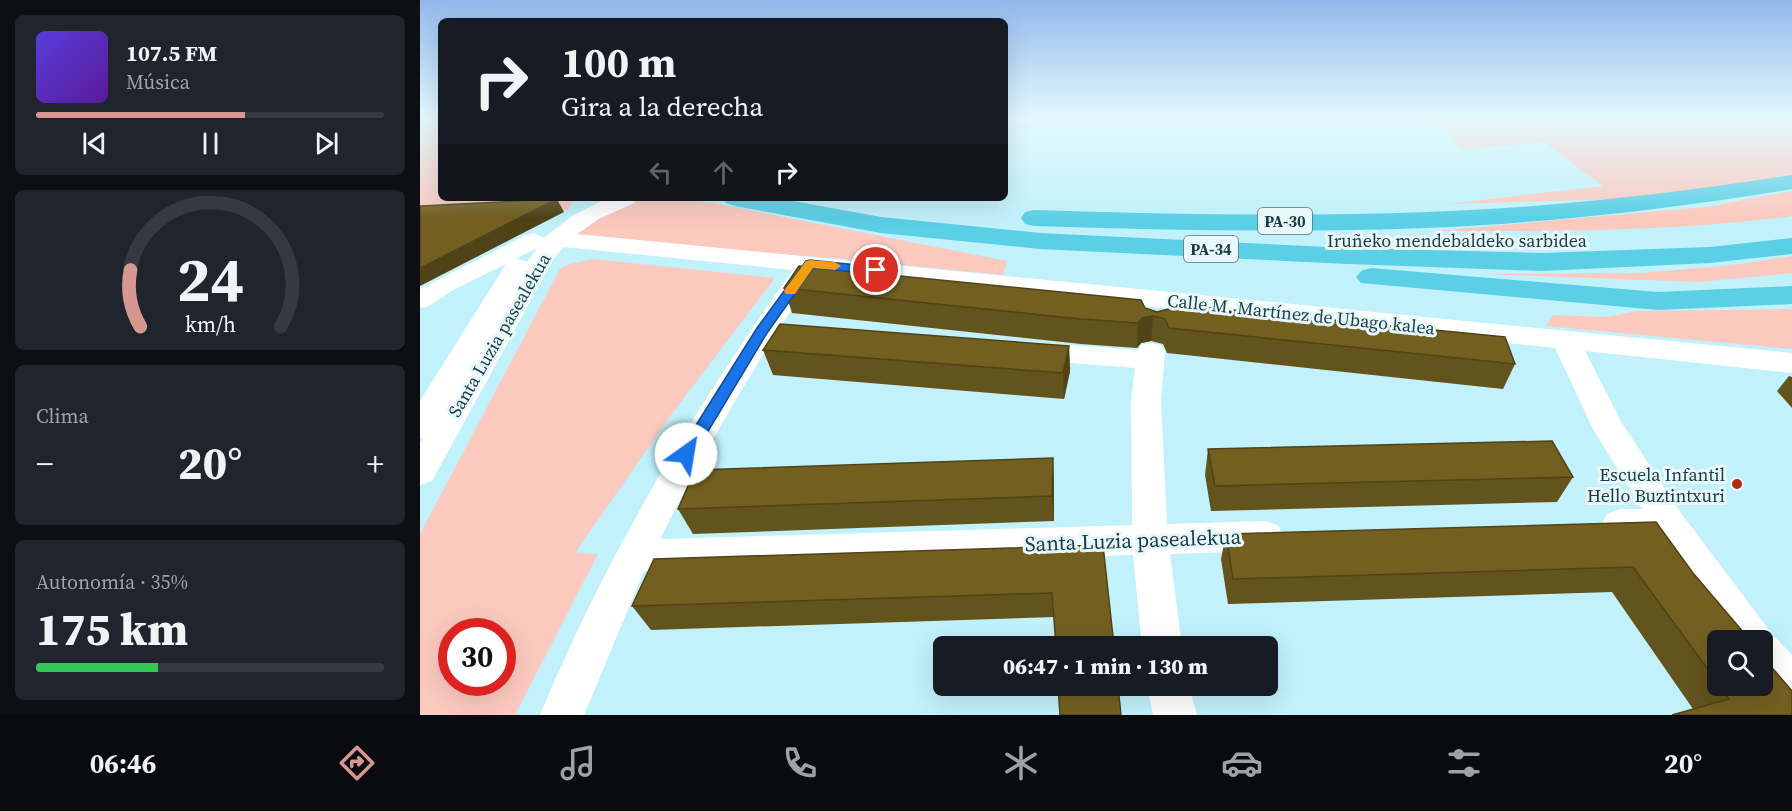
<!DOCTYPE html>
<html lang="es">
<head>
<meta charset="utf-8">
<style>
	:root { --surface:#171b24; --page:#20242c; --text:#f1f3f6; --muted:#9ea1a6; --line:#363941; --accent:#d6978e }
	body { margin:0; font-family:"Source Serif 4",serif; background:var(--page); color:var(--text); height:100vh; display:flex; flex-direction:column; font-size:22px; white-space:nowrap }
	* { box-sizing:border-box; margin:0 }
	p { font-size:20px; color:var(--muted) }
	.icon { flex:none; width:33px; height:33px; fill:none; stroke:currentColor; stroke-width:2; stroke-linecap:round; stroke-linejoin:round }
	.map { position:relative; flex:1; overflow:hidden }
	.panel { display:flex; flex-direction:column; gap:15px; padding:15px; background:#0d0f14; width:420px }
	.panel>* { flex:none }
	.banner { position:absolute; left:18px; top:18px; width:570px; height:183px; border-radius:9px; box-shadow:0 6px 24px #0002; background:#171b24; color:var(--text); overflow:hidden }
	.fabs { position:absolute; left:1287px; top:630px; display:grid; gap:12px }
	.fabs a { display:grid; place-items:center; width:66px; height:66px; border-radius:9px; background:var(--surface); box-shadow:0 6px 24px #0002; font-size:30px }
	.speed { position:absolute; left:18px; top:618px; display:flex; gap:12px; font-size:30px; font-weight:700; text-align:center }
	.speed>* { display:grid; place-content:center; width:78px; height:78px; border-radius:50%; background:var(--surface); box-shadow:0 6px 24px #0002; line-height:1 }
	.speed .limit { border:9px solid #d22; background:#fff; color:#111 }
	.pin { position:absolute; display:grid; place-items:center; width:51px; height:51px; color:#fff; margin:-26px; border:3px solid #fff; border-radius:50%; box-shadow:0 2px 6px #0007 }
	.me { position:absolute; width:66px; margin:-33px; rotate:32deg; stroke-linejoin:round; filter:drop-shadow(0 0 4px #0008) }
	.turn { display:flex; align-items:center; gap:21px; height:126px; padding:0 24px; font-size:27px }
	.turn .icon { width:78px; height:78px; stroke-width:2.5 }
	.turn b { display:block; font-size:42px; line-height:51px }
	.lanes { display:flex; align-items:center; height:57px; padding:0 24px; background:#0003; justify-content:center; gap:30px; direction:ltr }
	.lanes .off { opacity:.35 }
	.big { font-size:45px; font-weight:800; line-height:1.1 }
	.panel .card { flex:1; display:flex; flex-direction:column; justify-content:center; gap:9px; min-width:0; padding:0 21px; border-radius:9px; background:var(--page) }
	.panel .dial { align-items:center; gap:0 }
	.dial svg { height:156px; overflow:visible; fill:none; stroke:var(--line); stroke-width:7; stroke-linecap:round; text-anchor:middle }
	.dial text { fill:var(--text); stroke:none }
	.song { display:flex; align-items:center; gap:18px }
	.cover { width:72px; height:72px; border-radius:9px; background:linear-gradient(135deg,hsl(250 70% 55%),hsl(270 70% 35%)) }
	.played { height:6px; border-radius:3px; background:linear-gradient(90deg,var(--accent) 60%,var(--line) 60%) }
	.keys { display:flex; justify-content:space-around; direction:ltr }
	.heat { display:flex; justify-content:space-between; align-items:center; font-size:33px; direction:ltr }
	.charge { height:9px; border-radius:4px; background:linear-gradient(90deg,#34c759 35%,var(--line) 0) }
	.trip { position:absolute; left:513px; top:636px; width:345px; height:60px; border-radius:9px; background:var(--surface); box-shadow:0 6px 24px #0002; font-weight:800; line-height:60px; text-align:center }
	.tabs { display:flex; height:96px; justify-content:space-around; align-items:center; background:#090b0e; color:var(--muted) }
	.tabs .icon { width:42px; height:42px }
	.tabs .on { color:var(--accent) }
	.tabs b { font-size:27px; color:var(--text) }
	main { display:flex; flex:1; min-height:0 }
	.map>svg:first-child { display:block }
	.green { fill:#fcc9bf; fill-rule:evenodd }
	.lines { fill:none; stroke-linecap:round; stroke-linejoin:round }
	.minor { fill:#fff; fill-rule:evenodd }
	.highway { fill:#5bcfe5; fill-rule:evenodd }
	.wall { fill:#63531c }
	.shaded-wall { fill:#504317 }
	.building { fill:#736021; stroke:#504317; stroke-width:1.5 }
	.route { fill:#1a73e8; stroke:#114b97; stroke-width:1.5 }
	.slow { fill:#f59e0b }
	.poi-dot { fill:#b4270f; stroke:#e8f8fb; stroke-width:2 }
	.labels { text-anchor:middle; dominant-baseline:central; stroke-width:6; stroke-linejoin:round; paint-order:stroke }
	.shield { fill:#e8f8fb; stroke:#56747a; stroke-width:1.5 }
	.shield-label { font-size:16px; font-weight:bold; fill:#183c43 }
	.street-label { font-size:18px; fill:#183c43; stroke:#e8f8fb }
	.poi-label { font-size:18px; fill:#183c43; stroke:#e8f8fb; text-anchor:end }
	.near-street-label { font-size:21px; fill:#183c43; stroke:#e8f8fb }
</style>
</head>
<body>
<main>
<section class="panel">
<div class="card">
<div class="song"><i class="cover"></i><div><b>107.5 FM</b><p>Música</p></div></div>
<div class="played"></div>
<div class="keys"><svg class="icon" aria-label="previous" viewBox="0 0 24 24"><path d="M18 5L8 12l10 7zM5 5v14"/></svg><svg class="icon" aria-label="pause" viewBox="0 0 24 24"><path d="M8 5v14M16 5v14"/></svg><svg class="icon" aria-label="next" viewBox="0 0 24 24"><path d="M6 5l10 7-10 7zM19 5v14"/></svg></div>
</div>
<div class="card dial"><svg viewBox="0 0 100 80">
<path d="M14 69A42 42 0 1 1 86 69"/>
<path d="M14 69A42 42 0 0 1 9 40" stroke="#d6978e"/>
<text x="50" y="56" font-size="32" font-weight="700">24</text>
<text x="50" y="72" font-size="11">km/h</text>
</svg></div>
<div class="card"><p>Clima</p>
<div class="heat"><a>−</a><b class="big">20°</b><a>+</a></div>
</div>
<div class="card"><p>Autonomía · 35%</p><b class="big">175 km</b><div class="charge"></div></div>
</section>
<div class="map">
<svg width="1372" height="715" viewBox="0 0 1372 715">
	<rect width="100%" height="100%" fill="#c1f1fb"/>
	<!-- green -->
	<g class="green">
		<polygon points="0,118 21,118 21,198 154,198 148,210 0,212"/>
		<polygon points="954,118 1372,118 1372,180 1278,197 1027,204 1183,186 1124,142 1041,149 1025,128"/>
		<path d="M1372,191v25c-118,16 -238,15 -357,15l271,-24z"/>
		<polygon points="206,198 258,198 293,203 587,261 583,275 414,258 135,239"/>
		<polygon points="1372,256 1372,273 1279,282 1060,274 1219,273 1314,265"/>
		<path d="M172,259l183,19 -104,137 -96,138 23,1 -83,161h-95v-181l140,-265 6,-4zM32,632h50v50h-50z"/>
		<polygon points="1372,309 1372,349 1126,326 1133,315 1186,317 1218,311"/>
	</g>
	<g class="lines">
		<!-- minor -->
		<g class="minor">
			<path d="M187,198h30l-3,5 -35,16 -22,15 1215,119v20l-207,-22 37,72 59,90 86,114 4,9 5,2 16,17v52l-15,-6 -15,-18v-43h-32l-70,-102 -40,1 -13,-5 -5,-10 5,-10 13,-5h22l-49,-80 -38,-81 -739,-75c-58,86 -110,174 -156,266l472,-14 -1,-125 4,-32 -105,-8 -10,-2 -4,-7 4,-7 10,-2 108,8 3,-5 10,-2 10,2 4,7 -4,48 6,124 98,-3 13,4 5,11 -5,11 -13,4 -95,3 12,92h-40l-9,-91 -489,16 -60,144h-44c66,-159 153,-305 253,-445l-229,-23 -10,11 -122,223 -12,4v-42l3,-5 -3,1v-38l86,-137 -53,26 -24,16 -9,2v-19l106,-54 8,-2 10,5 28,-22zM117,248l-10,14 -10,-4z"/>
			<polygon points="727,686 769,686 777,715 733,715"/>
		</g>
		<!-- highway -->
		<g class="highway">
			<path d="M1372,175v14c-121,20 -244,34 -367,39 -130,5 -261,2 -391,-2l-9,-2 -4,-6 4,-6 9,-2c130,4 261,7 391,2 123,-4 246,-18 367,-37z"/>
			<polygon points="302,198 357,198 461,217 620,233 928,248 1122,253 1290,247 1372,238 1372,254 1290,263 1122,271 928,264 620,249 461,233 315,206 306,203"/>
			<polygon points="951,268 1238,292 1372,286 1372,304 1238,310 941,283 936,277 941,271"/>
		</g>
	</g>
	<!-- wall -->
	<g class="wall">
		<polygon points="364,288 725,308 737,312 1095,364 1083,389 747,353 743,344 731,341 721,343 717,348 661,344 372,313"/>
		<polygon points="649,346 650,371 644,399 353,375 343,350"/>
		<polygon points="1369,376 1372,377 1372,408 1357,391"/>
		<polygon points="788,449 1153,477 1137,502 791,511 785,475"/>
		<polygon points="633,458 634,484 634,521 273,534 258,509"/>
		<polygon points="1236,522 1298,640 1298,686 1342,686 1372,691 1273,709 1192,592 808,604 801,559 806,534"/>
		<polygon points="683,545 634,617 231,630 212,606"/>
	</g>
	<!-- shaded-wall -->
	<g class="shaded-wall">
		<polygon points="137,199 144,212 0,286 0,268"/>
		<polygon points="733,316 731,341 721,343 717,348 718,323 722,318"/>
		<polygon points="649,346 650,371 644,399 643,373"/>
		<polygon points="633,458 634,484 634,521 632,496"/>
	</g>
	<!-- building -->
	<g class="building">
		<polygon points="137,199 0,268 0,206"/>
		<polygon points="379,266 721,300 725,308 737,312 748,309 753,304 1085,337 1095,364 749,328 745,319 733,316 722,318 718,323 661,319 364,288"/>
		<polygon points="360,324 649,346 643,373 343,350"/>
		<polygon points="1132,441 1153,477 795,486 788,449"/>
		<polygon points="633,458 632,496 258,509 275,470"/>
		<polygon points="1236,522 1273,573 1330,640 1298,640 1298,683 1213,567 813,579 806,534"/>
		<polygon points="683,545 694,646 636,646 632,593 212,606 234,559"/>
		<polygon points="1342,656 1372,691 1372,715 1252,715 1309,699 1299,686 1342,686"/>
		<polygon points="638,686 698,686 701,715 640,715"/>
	</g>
	<!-- sky -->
	<linearGradient id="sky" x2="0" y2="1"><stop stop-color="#92b9ed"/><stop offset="0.54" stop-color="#e3f9fd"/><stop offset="1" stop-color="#e3f9fd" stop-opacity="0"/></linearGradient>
	<rect width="1372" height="218" fill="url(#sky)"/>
	<!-- route -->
	<polygon class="route" points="390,260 456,267 462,270 456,274 393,268 347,333 272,458 261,458 258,454 261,449 337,328 386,261"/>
	<!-- slow -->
	<polygon class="slow" points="390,260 415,262 421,266 415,270 393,268 375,294 366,294 364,291 366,288 386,261"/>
	<!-- markers -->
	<circle class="poi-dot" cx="1317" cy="484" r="6"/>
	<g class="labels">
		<!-- shield labels -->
		<g class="shield">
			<rect x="838" y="208" width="54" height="26" rx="4.5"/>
			<rect x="764" y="236" width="54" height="26" rx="4.5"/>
		</g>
		<g class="shield-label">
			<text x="865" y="221">PA-30</text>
			<text x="791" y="249">PA-34</text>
		</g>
		<!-- street labels -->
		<g class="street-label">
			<text x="1037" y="240">Iruñeko mendebaldeko sarbidea</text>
			<text transform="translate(881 314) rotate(6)">Calle M. Martínez de Ubago kalea</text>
			<text transform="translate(79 335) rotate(-60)">Santa Luzia pasealekua</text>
		</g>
		<!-- poi labels -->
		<g class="poi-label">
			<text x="1305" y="474">Escuela Infantil<tspan x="1305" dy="21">Hello Buztintxuri</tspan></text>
		</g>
		<!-- near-street labels -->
		<g class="near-street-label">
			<text transform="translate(713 540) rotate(-2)">Santa Luzia pasealekua</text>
		</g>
	</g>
</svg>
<div class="fabs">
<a><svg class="icon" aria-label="search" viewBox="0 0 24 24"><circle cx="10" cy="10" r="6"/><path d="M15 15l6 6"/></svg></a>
</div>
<div class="speed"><div class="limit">30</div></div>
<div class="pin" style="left:456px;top:270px;background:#d93025"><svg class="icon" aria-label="arrive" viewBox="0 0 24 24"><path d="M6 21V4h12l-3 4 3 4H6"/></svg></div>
<svg class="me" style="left:266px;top:454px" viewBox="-20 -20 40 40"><circle r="19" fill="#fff"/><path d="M0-13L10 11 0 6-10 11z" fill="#1a73e8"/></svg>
<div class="trip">06:47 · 1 min · 130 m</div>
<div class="banner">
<div class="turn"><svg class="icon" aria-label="right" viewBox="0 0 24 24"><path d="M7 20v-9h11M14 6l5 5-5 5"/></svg><div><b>100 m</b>Gira a la derecha</div></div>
<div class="lanes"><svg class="icon off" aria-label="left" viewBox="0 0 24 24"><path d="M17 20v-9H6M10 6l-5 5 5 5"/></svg><svg class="icon off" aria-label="ahead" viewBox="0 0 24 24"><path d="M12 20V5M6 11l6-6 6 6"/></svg><svg class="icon" aria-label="right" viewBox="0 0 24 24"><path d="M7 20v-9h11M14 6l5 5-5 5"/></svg></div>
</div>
</div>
</main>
<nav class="tabs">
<b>06:46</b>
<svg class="icon on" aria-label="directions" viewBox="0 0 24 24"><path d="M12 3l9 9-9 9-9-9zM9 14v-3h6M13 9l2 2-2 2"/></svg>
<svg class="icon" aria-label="music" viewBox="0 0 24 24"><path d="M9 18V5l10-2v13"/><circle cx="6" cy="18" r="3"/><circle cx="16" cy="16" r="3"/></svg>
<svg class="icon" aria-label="phone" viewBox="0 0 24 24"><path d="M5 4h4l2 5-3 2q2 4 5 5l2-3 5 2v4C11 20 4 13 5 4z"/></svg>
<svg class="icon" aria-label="climate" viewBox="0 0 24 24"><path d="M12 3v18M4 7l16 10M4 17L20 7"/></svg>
<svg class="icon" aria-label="car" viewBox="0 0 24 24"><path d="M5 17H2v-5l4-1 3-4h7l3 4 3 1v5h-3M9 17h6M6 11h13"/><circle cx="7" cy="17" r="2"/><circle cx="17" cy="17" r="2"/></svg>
<svg class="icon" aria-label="filters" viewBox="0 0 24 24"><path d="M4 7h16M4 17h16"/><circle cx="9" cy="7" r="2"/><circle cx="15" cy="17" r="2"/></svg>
<b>20°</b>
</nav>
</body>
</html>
